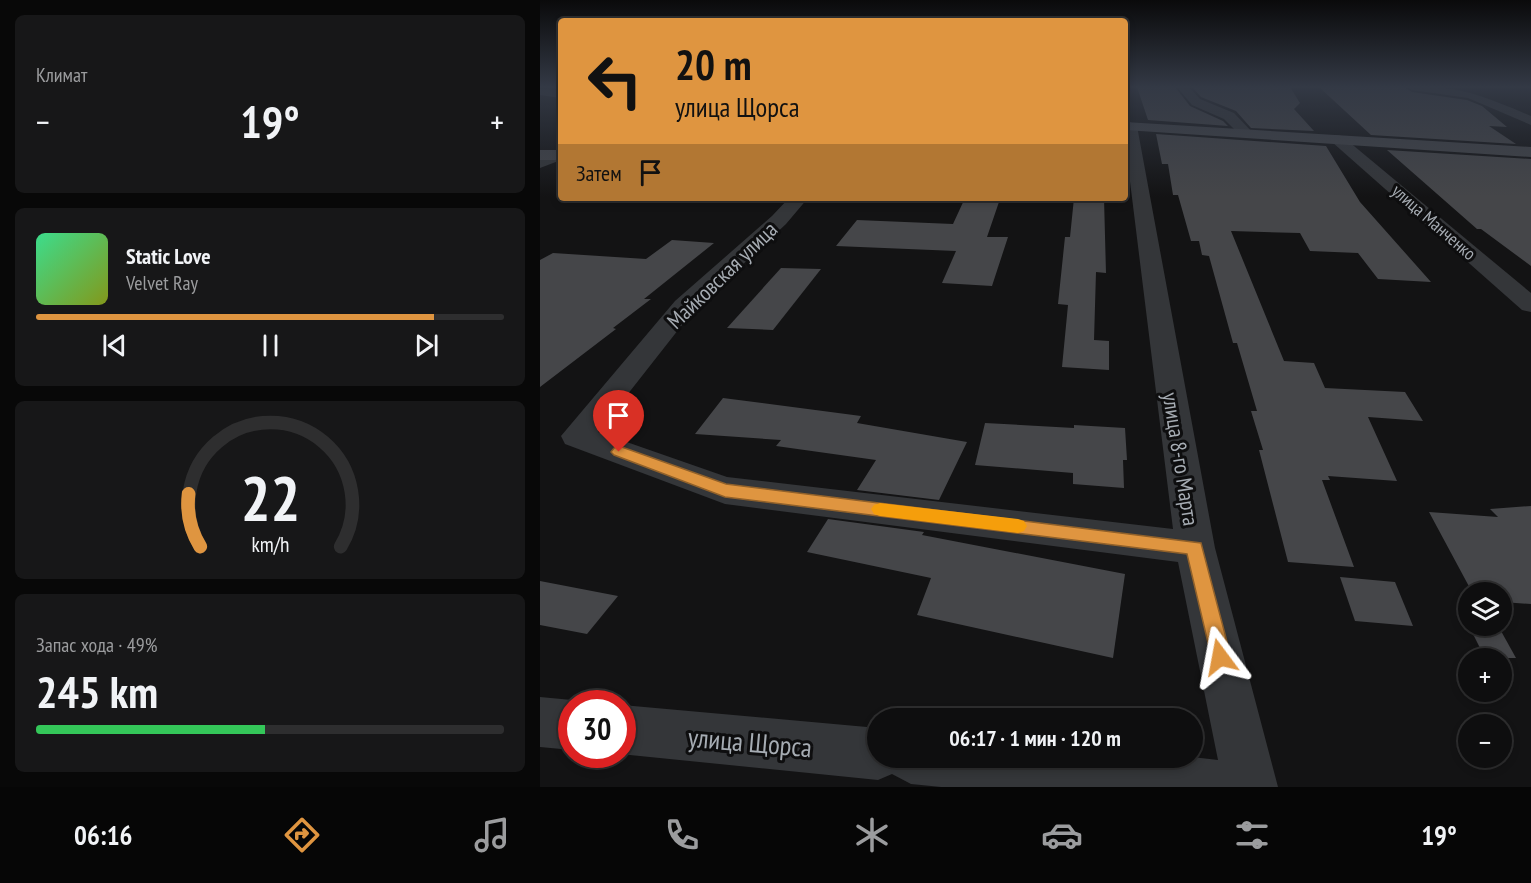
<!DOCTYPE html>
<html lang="ru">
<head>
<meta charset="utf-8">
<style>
	:root { --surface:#0e0e0f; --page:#171718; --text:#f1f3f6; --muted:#9b9c9e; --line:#2e2e2f; --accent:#df9540 }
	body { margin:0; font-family:"PT Sans Narrow",sans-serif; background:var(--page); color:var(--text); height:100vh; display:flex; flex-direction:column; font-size:22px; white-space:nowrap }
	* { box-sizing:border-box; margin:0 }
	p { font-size:20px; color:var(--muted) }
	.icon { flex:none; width:33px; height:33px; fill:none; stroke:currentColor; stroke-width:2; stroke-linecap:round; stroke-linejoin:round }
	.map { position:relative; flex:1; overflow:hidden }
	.side { display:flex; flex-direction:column; gap:15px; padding:15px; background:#080808; width:540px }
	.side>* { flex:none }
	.guide { position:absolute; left:18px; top:18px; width:570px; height:183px; border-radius:6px; box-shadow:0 3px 9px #0003,0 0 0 2px var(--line); background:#df9540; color:#111; overflow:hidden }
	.controls { position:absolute; left:918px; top:582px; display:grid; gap:12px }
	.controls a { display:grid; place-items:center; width:54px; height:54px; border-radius:50%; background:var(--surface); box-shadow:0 3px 9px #0003,0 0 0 2px var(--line); font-size:30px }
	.speed { position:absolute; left:18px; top:690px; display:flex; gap:12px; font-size:30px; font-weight:700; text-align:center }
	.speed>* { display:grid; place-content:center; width:78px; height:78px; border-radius:50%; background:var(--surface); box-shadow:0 3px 9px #0003,0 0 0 2px var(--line); line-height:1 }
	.speed .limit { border:9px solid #d22; background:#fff; color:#111 }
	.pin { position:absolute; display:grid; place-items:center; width:51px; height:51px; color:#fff; margin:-62px -26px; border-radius:50% 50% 50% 0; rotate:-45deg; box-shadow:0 0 6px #0007 }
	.pin .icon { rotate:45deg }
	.me { position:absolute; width:66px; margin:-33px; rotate:347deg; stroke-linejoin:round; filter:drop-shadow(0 0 4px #0008) }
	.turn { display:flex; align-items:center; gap:21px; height:126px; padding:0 18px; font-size:27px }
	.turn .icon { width:78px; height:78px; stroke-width:2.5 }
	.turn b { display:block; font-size:42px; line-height:51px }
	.then { display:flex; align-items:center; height:57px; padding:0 18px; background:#0003; gap:12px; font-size:22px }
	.big { font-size:45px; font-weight:800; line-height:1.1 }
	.side .widget { flex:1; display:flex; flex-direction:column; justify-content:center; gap:9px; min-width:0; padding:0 21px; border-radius:9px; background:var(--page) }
	.side .dial { align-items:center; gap:0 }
	.dial svg { height:156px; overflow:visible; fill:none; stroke:var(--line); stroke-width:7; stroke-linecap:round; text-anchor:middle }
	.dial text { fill:var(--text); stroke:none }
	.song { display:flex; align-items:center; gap:18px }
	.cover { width:72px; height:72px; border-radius:9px; background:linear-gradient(135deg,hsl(150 70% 55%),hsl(70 70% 35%)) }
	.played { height:6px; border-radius:3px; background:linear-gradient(90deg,var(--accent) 85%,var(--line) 85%) }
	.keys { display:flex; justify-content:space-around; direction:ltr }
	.heat { display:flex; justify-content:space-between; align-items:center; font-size:33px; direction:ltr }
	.charge { height:9px; border-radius:4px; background:linear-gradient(90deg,#34c759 49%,var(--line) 0) }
	.trip { position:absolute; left:327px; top:708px; width:336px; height:60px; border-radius:30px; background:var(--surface); box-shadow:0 3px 9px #0003,0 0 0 2px var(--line); font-weight:800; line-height:60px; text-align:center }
	.tab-bar { display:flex; height:96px; justify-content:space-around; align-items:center; background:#060606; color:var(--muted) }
	.tab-bar .icon { width:42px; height:42px }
	.tab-bar .selected { color:var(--accent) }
	.tab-bar b { font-size:27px; color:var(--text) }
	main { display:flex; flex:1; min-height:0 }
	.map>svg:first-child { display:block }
	.building { fill:#454649 }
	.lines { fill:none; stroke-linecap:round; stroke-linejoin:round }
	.street { fill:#343639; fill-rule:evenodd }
	.secondary { fill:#434549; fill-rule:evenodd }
	.route { fill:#df9540; stroke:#91612a; stroke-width:1.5 }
	.slow { fill:#f59e0b }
	.labels { text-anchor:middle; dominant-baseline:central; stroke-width:6; stroke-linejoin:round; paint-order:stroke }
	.far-street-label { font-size:18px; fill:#a6acb3; stroke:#0e0e0f }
	.street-label { font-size:22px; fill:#a6acb3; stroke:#0e0e0f }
	.near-street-label { font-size:27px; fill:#a6acb3; stroke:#0e0e0f }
</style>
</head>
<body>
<main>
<section class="side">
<div class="widget"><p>Климат</p>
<div class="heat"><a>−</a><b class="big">19°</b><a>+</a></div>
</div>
<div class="widget">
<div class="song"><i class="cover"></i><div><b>Static Love</b><p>Velvet Ray</p></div></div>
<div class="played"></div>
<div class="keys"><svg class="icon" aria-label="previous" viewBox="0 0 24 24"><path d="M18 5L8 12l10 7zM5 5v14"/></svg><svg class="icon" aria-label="pause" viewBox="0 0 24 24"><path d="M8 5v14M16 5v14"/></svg><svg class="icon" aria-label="next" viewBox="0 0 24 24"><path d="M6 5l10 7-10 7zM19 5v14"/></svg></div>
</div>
<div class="widget dial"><svg viewBox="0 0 100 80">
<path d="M14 69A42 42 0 1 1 86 69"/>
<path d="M14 69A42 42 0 0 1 8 42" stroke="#df9540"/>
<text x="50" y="56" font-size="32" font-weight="700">22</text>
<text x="50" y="72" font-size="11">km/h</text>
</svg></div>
<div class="widget"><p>Запас хода · 49%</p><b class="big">245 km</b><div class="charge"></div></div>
</section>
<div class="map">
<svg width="991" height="787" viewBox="0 0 991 787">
	<rect width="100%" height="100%" fill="#131314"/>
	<!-- building -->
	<g class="building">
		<polygon points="597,87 635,87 650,106 683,121 688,126 608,120"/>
		<polygon points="652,87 750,87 760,103 754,109 774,131 711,128 696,111 661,97"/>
		<polygon points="779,87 864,87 872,92 927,100 942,106 967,127 949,126 976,144 831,135"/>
		<polygon points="616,134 786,146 820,202 891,282 838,279 818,253 770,251 760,233 691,231 744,361 774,363 785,388 865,392 883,421 828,417 857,481 788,476 790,480 782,480 814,567 748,562 719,450 723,450 711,411 717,411 697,343 693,343 669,256 662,255 659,241 651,241 638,195 633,195 628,164 622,164"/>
		<polygon points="847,150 991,159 991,266 941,229 937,229"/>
		<polygon points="425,198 460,199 447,237 468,237 452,286 402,283 416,251 296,246 317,220 413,224"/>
		<polygon points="534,198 564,198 566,273 556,272 554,340 569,341 569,370 522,367 528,305 518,304 525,237 530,237"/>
		<polygon points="132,240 174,243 104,299 111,299 73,328 76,329 0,387 0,260 13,253 106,259"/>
		<polygon points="241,268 281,269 233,330 187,328"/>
		<polygon points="183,398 321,416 317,423 427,442 399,500 317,490 336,460 236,446 241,440 155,434"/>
		<polygon points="445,423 534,428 534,425 585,428 587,460 583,460 584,488 533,484 533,473 435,465"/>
		<polygon points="991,506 991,604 962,602 962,592 932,592 889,512 958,517 950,509"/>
		<polygon points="288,519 384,532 382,535 585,574 573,658 377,615 391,578 267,552"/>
		<polygon points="800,577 855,582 873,626 815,621"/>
		<polygon points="0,581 78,596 47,634 0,625"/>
		<polygon points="930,628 961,631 976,658 945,658"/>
	</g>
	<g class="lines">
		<!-- street -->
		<g class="street">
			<polygon points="637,87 649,87 660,99 694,113 714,134 712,137 702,137 684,119 652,105"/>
			<path d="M866,87c48,-4 82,11 125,29v9l-63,-27 -56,-8z"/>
			<polygon points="0,89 21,90 21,98 0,95"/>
			<polygon points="590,122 597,126 675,548 738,787 401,787 371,784 352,774 338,780 80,754 82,754 82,705 338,728 338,758 652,757 678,760 638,562 185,504 25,444 21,436 135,301 232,216 249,198 268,198 246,224 153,311 58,432 187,477 633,529 585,141 585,123"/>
			<polygon points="797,135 802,136 991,293 991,312 982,310 792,142 790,139 792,136"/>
			<polygon points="21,149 21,160 0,168 0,157"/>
			<polygon points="0,697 32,700 41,704 32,704 32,750 0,747"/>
		</g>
		<!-- secondary -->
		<g class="secondary">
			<polygon points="585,122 991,147 991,157 585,130"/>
			<rect x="0" y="150" width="21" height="10"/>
		</g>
	</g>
	<!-- sky -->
	<linearGradient id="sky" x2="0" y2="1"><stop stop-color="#0a0a0b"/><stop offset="0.44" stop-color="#333945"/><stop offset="1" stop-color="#333945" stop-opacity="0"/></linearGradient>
	<rect width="991" height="197" fill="url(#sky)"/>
	<!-- route -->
	<polygon class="route" points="79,446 186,484 661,543 691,657 688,664 680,667 673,664 647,554 185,497 74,455 71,452 74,448"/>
	<!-- slow -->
	<polygon class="slow" points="340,503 478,519 484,521 487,526 484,531 478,533 340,516 334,514 331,509 334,505"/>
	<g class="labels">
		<!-- far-street labels -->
		<g class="far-street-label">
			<text transform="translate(894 222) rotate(41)">улица Манченко</text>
		</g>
		<!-- street labels -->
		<g class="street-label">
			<text transform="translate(182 275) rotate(-44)">Майковская улица</text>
			<text transform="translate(641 459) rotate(81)">улица 8-го Марта</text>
		</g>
		<!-- near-street labels -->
		<g class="near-street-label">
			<text transform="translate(210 742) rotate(5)">улица Щорса</text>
		</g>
	</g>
</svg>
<div class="controls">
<a><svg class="icon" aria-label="layers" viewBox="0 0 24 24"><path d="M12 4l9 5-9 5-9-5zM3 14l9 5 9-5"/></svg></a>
<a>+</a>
<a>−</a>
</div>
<div class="speed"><div class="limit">30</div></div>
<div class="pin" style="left:79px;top:452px;background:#d93025"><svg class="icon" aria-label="arrive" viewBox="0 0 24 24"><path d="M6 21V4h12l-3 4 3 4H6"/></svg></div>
<svg class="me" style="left:680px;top:657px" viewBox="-20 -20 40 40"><path d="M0-17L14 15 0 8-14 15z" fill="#df9540" stroke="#fff" stroke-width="4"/></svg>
<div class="trip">06:17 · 1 мин · 120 m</div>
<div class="guide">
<div class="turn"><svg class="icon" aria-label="left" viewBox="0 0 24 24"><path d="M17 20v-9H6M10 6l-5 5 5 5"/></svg><div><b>20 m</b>улица Щорса</div></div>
<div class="then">Затем<svg class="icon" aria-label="arrive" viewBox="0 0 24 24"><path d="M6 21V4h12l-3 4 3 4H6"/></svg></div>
</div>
</div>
</main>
<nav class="tab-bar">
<b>06:16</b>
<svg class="icon selected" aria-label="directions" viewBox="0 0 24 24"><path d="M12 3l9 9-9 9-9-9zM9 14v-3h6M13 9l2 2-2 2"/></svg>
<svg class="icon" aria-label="music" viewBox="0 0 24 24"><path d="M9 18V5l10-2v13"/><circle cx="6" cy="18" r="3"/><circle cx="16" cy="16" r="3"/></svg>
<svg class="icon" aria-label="phone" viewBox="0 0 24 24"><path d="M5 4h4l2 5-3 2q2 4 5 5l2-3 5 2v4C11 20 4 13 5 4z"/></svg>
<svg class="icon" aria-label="climate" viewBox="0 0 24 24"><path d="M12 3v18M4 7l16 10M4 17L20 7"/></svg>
<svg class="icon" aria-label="car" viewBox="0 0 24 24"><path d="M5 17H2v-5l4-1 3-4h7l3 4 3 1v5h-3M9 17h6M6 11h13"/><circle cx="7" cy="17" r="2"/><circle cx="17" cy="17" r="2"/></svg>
<svg class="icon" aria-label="filters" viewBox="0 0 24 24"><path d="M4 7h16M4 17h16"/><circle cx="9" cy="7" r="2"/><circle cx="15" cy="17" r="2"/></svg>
<b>19°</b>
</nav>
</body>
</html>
